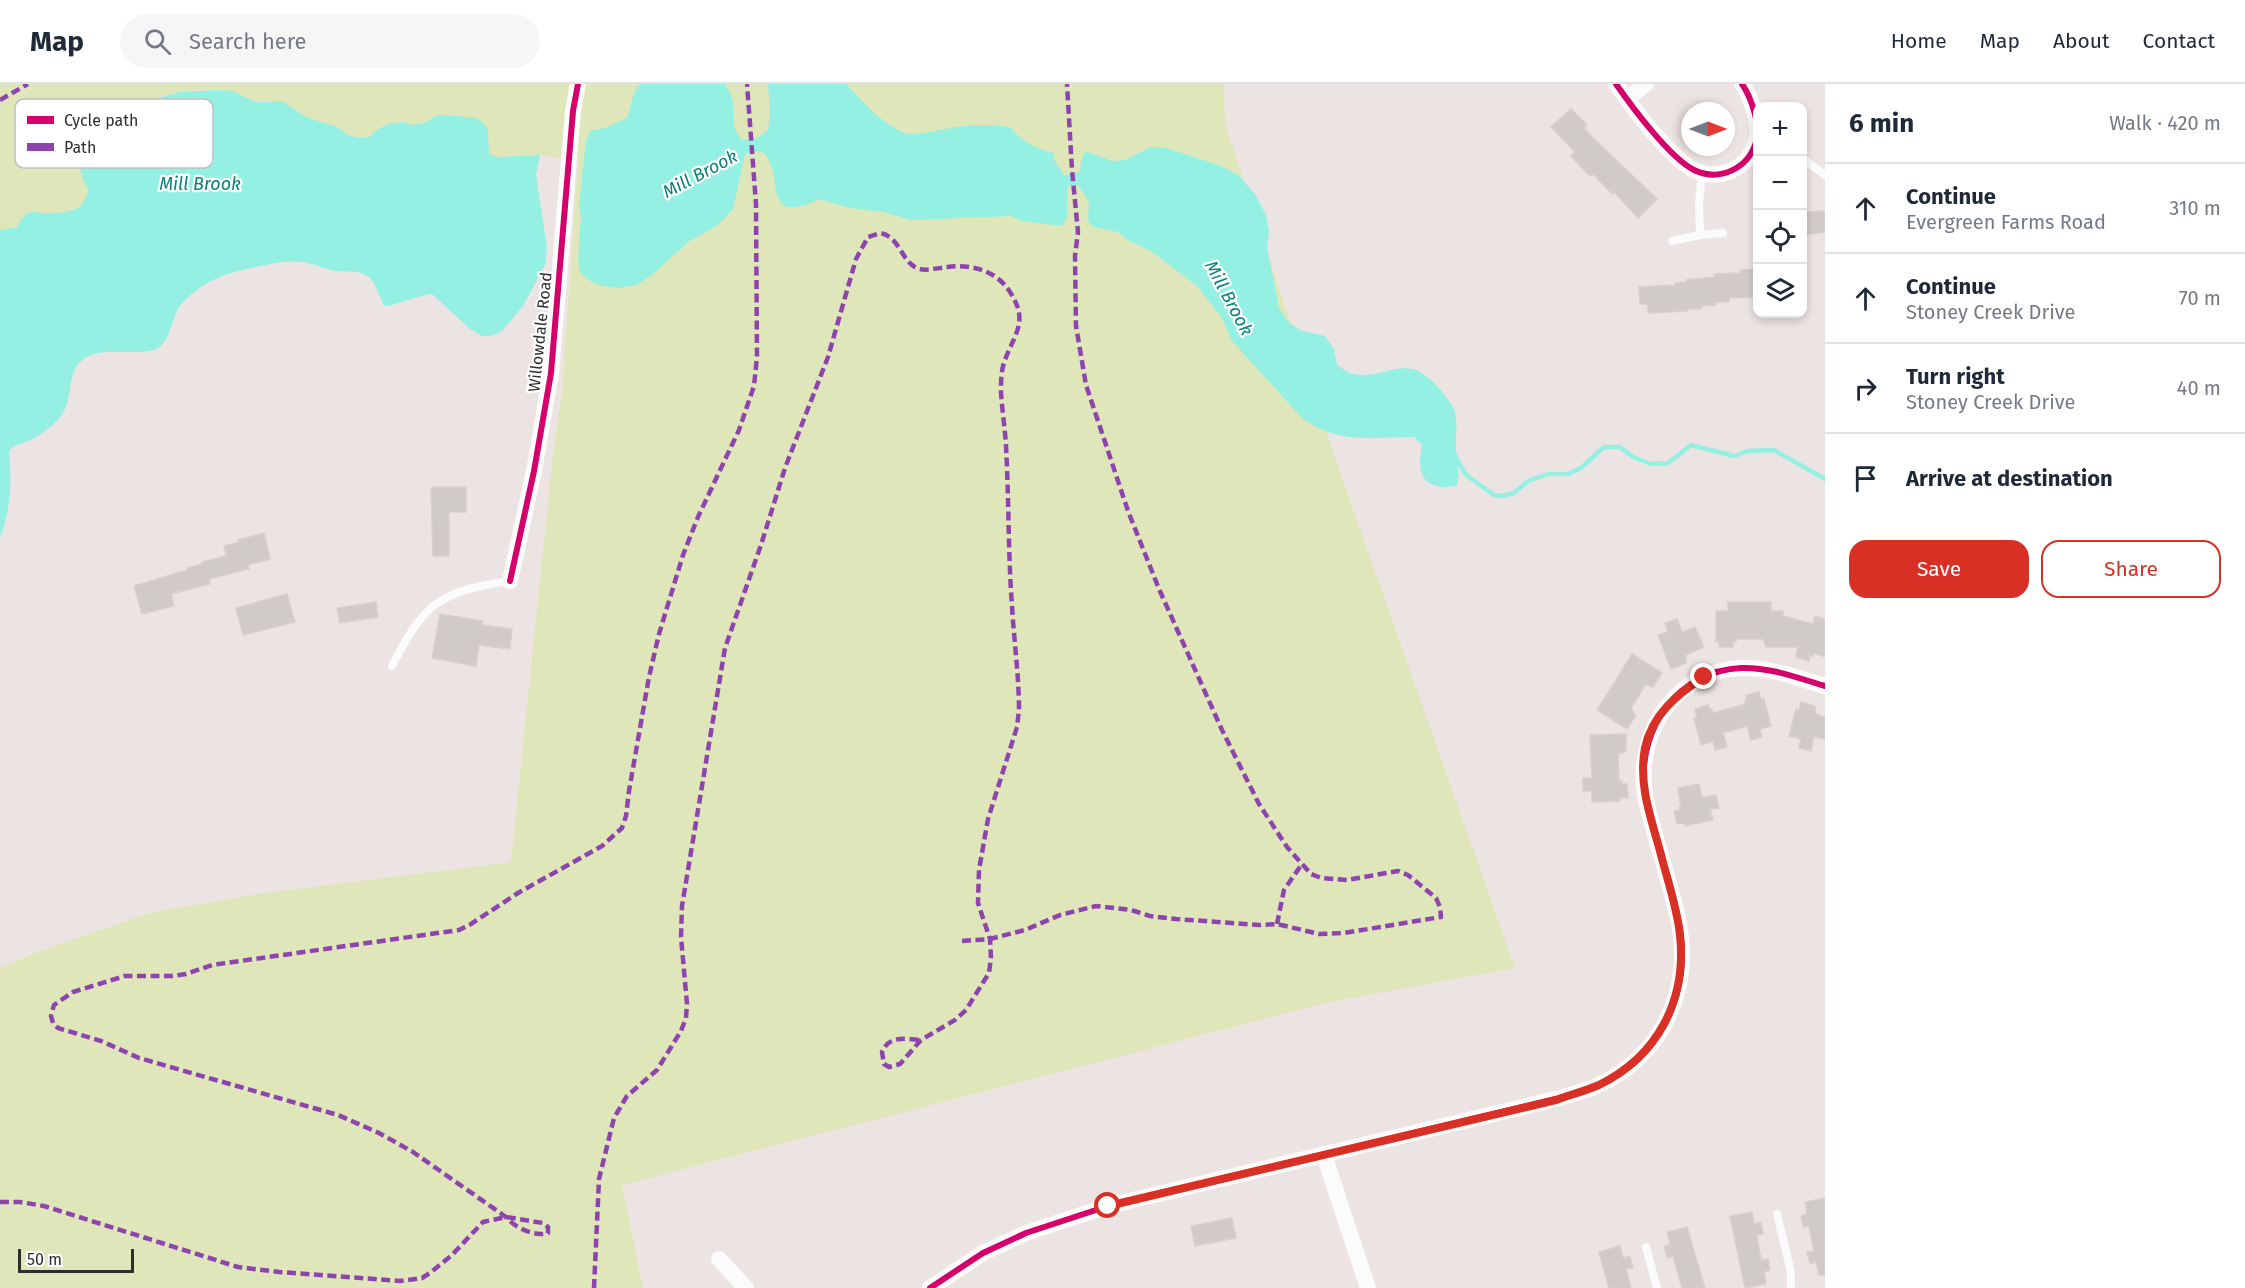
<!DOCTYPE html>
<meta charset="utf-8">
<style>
body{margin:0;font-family:"Fira Sans",sans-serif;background:#f6f6f7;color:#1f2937}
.controls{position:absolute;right:18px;top:18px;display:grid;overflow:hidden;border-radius:12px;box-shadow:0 3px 9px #0003}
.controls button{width:54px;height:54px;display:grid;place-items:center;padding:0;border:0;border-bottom:2px solid #e0e1e3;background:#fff;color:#1f2937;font:30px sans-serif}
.compass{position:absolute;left:1681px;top:18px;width:54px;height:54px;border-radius:50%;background:#fff;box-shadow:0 3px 9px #0003;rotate:90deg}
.scale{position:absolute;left:18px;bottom:15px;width:116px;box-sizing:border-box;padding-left:6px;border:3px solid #2d2d2d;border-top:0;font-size:16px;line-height:21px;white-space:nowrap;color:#2d2d2d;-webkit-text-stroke:4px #fff;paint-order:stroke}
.stop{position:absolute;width:18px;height:18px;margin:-14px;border:4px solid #d93025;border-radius:50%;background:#fff}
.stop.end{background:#d93025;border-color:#fff;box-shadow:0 2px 6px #0008}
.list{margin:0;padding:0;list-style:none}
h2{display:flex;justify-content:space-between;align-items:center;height:78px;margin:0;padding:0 24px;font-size:26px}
h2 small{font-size:20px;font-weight:400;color:#747a83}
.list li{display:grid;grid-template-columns:39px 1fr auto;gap:18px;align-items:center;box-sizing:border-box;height:90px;padding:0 24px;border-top:2px solid #e0e1e3}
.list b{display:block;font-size:22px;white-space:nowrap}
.list p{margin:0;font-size:20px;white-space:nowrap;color:#747a83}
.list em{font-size:20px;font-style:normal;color:#747a83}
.actions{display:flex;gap:12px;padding:18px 24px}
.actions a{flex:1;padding:14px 0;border:2px solid #d93025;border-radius:18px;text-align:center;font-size:21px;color:#d93025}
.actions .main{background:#d93025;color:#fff}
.icon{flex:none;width:33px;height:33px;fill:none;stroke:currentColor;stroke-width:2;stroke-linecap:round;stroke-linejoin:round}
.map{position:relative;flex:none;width:1825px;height:1204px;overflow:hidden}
header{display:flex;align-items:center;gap:36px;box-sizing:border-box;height:84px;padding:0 30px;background:#fff;border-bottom:2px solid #e0e1e3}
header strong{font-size:28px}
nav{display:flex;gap:33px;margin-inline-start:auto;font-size:21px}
.search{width:420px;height:54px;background:#f6f6f7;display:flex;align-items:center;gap:15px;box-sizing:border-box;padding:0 21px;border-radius:33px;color:#747a83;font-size:22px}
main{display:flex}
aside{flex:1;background:#fff}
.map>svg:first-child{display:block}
</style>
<header>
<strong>Map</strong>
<div class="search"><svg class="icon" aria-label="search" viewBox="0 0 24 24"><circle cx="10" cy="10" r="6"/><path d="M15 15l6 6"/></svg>Search here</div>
<nav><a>Home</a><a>Map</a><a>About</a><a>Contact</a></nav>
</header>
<main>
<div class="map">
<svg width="1825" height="1204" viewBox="0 0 1825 1204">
<rect width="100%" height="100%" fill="#ece4e2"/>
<path fill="#dfe6ba" d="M0 0H1224L1225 39 1328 354 1515 884 1330 918 622 1101 643 1204H0V884L40 867 149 829 259 810 511 778 553 370 562 310 578 77 540 71 498 73 489 70 487 47 436 32 427 38 413 41 402 38 378 45 369 53 360 54 348 51 337 43 306 33 295 25 272 16 255 18 233 7 199 6 181 8 161 13 139 27 89 44C84 65 75 86 88 105L86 114 79 124 53 130 42 128 23 132 17 143 0 146Z"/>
<g fill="#93f0e2">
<path d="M641 0H725C728 5 732 12 733 19 734 33 731 47 743 56L757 54 768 46 770 30 768 0H846C864 18 883 42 908 50 912 52 949 44 958 43 975 40 993 41 1010 43 1021 57 1036 65 1054 69V76L1064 91 1080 88 1081 77 1085 67 1112 77 1125 76 1151 63 1167 64 1224 83 1239 92 1255 110 1266 131 1269 148 1267 163 1279 224 1289 239 1300 246 1325 252 1334 265 1337 281C1342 284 1348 289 1354 290 1374 295 1393 281 1413 285 1427 288 1450 314 1455 328 1458 339 1455 354 1456 365 1457 380 1461 387 1457 402 1423 407 1416 391 1422 361L1414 353C1371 353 1341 361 1303 335L1232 257 1222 234 1197 202 1159 173 1145 164 1129 157 1118 148 1094 143 1088 137 1089 118 1078 101 1068 102 1067 133 1062 142 1022 137 1011 132 911 136 883 128 850 124 818 115C811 120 804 122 796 123 776 126 776 106 774 93 773 85 769 76 765 70L758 67 745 70 733 125 718 141 688 158 653 190 637 201 618 204 602 202 590 197 580 188 578 175 581 133 579 121 586 56 591 47 605 44 627 34 635 6Z"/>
<path d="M217 6 233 7 255 18 282 17 306 33 337 43 348 51 360 54 369 53 378 45 389 40 402 38 413 41 427 38 436 32 447 31 476 34 484 39 488 47 489 70 498 73 540 71 536 91 547 164 545 181 523 222 502 247 491 252H482L470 245 432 210C415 212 401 220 385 222 379 214 375 198 370 194 359 185 349 189 336 187 324 185 313 179 301 178 285 176 271 180 256 183 224 190 209 194 184 217 170 230 174 253 158 264 145 272 109 264 91 271 64 282 75 309 63 329 56 340 40 352 28 357 20 361 14 360 9 367 12 394 11 427 0 453V146L17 143C29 120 34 131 55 129 63 129 72 126 79 124L86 114 88 105C76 86 77 62 89 44L139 27 161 13 181 8Z"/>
</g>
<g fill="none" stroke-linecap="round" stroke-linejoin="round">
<polyline stroke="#93f0e2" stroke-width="4.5" points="1454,370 1466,391 1494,411 1502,412 1514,409 1528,397 1548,390 1568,390 1581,384 1604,363 1620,363 1633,373 1651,380 1668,379 1691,361 1734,372 1748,367 1774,366 1825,395"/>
</g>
<g fill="#d0cbc9" stroke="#d7d0ce" stroke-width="1.5">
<polygon points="1571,25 1587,41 1584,44 1592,53 1657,115 1638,134 1614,108 1612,110 1593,90 1590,92 1571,72 1575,68 1551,43"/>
<polygon points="1825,127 1825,148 1803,151 1803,128"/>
<polygon points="1758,185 1758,213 1729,214 1729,218 1715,218 1715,221 1702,222 1702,225 1687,225 1687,227 1648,229 1648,220 1640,220 1639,203 1675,201 1675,199 1686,198 1686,196 1714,193 1714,190 1741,189 1740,186"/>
<polygon points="438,403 466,403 466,428 449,428 449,472 433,472 431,404"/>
<polygon points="264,449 270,475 248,481 249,485 209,495 210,500 171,510 174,522 142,530 134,502 187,486 187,484 202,480 202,478 226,472 224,462 239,458 238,456"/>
<polygon points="287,510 295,538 243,551 236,524"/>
<polygon points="376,518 378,533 340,539 337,524"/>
<polygon points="1728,518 1771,518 1771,527 1783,527 1783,532 1813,540 1815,532 1825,535 1825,573 1814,569 1813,572 1810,571 1809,577 1796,573 1798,563 1766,563 1763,555 1736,555 1736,558 1733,558 1733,563 1719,563 1719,557 1716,558 1716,527 1728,527"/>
<polygon points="440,530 483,537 482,541 512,545 510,565 479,561 476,582 432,574"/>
<polygon points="1677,535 1682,548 1695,543 1704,563 1686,571 1686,579 1671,585 1658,551 1668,548 1665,539"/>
<polygon points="1632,570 1662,589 1653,603 1645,601 1638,613 1631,624 1633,626 1632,628 1636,631 1627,645 1597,626"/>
<polygon points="1759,608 1761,616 1764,615 1771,642 1760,645 1762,653 1751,656 1747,642 1723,649 1727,663 1715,666 1713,657 1701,661 1694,634 1697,633 1695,625 1708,621 1710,626 1712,625 1713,629 1745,620 1745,617 1747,617 1746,611"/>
<polygon points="1801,618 1815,622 1815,630 1825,633 1825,655 1814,653 1811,667 1799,664 1801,655 1789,652 1796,625 1799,626"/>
<polygon points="1626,650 1626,667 1618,670 1619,697 1622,697 1622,700 1627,700 1628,714 1620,714 1620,717 1592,718 1592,707 1583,707 1583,694 1592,694 1590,651"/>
<polygon points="1699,700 1702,714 1716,711 1719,724 1710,725 1713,736 1685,742 1684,739 1677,740 1674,727 1679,726 1679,723 1681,723 1678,704"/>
<polygon points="1825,1114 1825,1191 1819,1191 1816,1178 1810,1180 1807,1168 1814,1167 1809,1142 1803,1143 1801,1132 1807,1130 1805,1118"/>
<polygon points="1752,1128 1754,1140 1761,1138 1763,1150 1757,1151 1759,1164 1761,1176 1768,1175 1770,1186 1764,1188 1766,1200 1745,1204 1730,1132"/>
<polygon points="1232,1134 1236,1154 1195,1162 1191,1142"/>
<polygon points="1687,1143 1697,1178 1705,1204 1682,1204 1673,1172 1667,1174 1664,1162 1670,1161 1667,1148"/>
<polygon points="1620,1162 1623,1174 1630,1172 1633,1184 1626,1185 1631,1204 1609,1204 1599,1168"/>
</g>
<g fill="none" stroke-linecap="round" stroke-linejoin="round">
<g stroke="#fcfbfb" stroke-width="8">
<polyline points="1802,74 1825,91"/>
<polyline points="1700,151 1699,119 1702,89"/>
<polyline points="1672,157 1700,151 1723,149"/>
<path d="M392 582C424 519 440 507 510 497"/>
<polyline points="1777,1130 1791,1188 1791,1204"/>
<polyline points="1646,1163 1657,1204"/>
</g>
<g stroke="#fcfbfb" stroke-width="16">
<path d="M1616 0C1632 23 1670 74 1694 86 1719 98 1748 85 1756 58 1761 41 1751 13 1742 0"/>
<polyline points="1627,15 1646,0"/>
<polyline points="510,497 534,387 551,289 573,27 578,0"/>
<polyline points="1324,1071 1368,1204"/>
<polyline points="719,1175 746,1204"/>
<path d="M930 1204 983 1169 1026 1149 1108 1122 1556 1015C1570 1011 1585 1007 1599 1001 1666 968 1694 902 1677 830 1670 802 1662 775 1654 747 1650 733 1645 718 1644 703 1639 643 1678 587 1741 584 1770 583 1798 594 1825 602"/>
</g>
<g stroke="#8e44ad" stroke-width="4.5" stroke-dasharray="9 4.5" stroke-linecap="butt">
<polyline points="0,16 28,0"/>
<polyline points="1277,840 1284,806 1302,780"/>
<polyline points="962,857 990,855 1025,846 1060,831 1096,822 1131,826 1150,832 1176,835 1259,841 1277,840 1319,850 1344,849 1441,833 1440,823 1436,814 1408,791 1398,787 1347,796 1321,794 1311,790 1287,763 1259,720 1222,646 1159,505 1128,427 1086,301 1076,242 1075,172 1078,148 1072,86 1067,0"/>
<path d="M0 1118H20L44 1122 238 1183 279 1188 400 1197 422 1194 430 1189 452 1171 483 1138 506 1133 543 1139 548 1143V1149C535 1153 515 1144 506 1133L413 1068 379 1049 338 1031 139 974 101 957 58 944 53 939 51 932 54 921 73 908 125 892H172L186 890 212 881 459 846 471 840 518 809 602 762 622 744 626 732 629 707 649 593 659 550 683 471 698 433 739 346 754 302 757 273 756 120 747 0"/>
<path d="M594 1204 599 1095 614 1034 627 1012 657 986 681 947 686 934 687 920 681 853 682 822 725 564 761 461 785 384 828 273 856 175 868 153 880 149C901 153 901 179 919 185 928 187 938 184 947 183 971 180 996 186 1010 208 1029 237 1015 249 1005 276 1001 286 1001 297 1001 308 1002 326 1005 344 1006 362 1009 415 1008 469 1012 522 1014 557 1019 592 1019 626L1017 643 988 735 979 786 978 819 990 855 991 874 989 889 966 926 955 936 921 956 900 980 889 983 884 980 882 968C889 951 905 955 921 956"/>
</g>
<g stroke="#fff" stroke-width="10">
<g id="cycleway">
<path d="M1616 0C1632 23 1670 74 1694 86 1719 98 1748 85 1756 58 1761 41 1751 13 1742 0"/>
<polyline points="510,497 534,387 551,289 573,27 578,0"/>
<path d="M930 1204 983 1169 1026 1149 1108 1122 1556 1015C1570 1011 1585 1007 1599 1001 1666 968 1694 902 1677 830 1670 802 1662 775 1654 747 1650 733 1645 718 1644 703 1639 643 1678 587 1741 584 1770 583 1798 594 1825 602"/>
</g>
</g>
<use href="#cycleway" stroke="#d6006c" stroke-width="6"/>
</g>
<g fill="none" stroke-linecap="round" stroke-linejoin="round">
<path stroke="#d93025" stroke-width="8" d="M1108 1122 1556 1016C1570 1011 1585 1007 1599 1001 1658 972 1687 916 1680 851 1677 823 1667 795 1660 767 1651 734 1638 700 1645 664 1652 631 1677 610 1704 593"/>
</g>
<g text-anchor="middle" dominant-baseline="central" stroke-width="4.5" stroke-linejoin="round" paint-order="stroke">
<g font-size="16" fill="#2d2d2d" stroke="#fff">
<text transform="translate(540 248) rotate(-84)">Willowdale Road</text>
</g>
<g font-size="18" font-style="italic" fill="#09827a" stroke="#fff">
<text transform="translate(700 90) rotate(-28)">Mill Brook</text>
<text x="200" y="100">Mill Brook</text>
<text transform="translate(1229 214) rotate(62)">Mill Brook</text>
</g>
</g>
<rect x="15" y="15" width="198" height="69" rx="9" fill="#fff" stroke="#c0c0c0" stroke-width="1.5"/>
<rect x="27" y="32" width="27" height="8" fill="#d6006c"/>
<rect x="27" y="59" width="27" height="8" fill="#8e44ad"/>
<g font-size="16" fill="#2d2d2d">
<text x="64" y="42">Cycle path</text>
<text x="64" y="69">Path</text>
</g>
</svg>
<div class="controls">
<button>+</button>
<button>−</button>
<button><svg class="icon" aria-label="locate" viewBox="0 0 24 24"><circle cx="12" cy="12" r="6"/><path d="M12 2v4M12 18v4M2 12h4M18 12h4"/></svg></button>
<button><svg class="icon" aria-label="layers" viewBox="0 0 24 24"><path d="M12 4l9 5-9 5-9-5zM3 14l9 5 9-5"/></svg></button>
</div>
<svg class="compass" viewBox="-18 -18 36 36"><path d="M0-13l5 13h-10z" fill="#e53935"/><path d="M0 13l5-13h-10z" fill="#747a83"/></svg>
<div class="scale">50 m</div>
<div class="stop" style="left:1108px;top:1122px"></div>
<div class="stop end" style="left:1704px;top:593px"></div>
</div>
<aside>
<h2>6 min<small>Walk · 420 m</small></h2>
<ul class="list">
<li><svg class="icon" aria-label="ahead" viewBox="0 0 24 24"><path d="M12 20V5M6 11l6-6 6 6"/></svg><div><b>Continue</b><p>Evergreen Farms Road</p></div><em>310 m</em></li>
<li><svg class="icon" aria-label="ahead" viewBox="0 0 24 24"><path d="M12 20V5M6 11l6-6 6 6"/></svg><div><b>Continue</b><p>Stoney Creek Drive</p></div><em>70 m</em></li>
<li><svg class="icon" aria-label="right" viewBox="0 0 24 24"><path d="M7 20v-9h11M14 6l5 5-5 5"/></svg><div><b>Turn right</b><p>Stoney Creek Drive</p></div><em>40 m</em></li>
<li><svg class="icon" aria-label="arrive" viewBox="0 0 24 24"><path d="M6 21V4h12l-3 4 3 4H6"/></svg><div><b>Arrive at destination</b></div></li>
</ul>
<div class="actions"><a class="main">Save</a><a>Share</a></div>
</aside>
</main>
